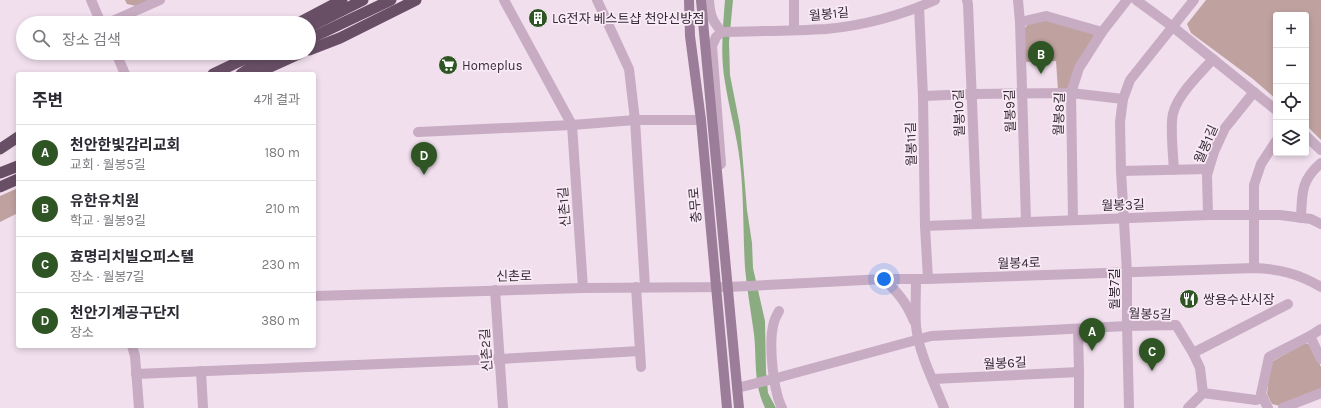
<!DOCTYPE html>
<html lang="ko">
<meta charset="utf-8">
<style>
body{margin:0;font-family:Karla,"Noto Sans KR",sans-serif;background:#f2f2f3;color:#2b2b33}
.controls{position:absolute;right:12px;top:12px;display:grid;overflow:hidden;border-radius:4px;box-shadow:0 2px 6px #0003}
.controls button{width:36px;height:36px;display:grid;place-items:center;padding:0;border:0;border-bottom:1px solid #e1e1e2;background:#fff;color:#2b2b33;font:20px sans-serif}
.you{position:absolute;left:884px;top:279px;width:14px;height:14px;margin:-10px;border:3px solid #fff;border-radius:50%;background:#1a73e8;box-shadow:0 0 0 6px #1a73e833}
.badge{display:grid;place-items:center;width:26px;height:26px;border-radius:50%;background:#2e5523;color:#fff;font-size:13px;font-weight:700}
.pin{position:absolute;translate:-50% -33px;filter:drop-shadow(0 1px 2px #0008)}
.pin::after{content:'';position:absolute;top:21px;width:14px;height:12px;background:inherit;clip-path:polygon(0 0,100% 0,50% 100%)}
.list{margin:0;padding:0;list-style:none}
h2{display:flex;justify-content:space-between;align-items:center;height:52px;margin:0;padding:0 16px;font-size:17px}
h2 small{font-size:13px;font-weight:400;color:#7c7c81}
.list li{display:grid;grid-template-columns:26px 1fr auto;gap:12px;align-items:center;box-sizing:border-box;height:56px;padding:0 16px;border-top:1px solid #e1e1e2}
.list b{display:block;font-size:15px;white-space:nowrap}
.list p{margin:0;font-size:13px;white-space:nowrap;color:#7c7c81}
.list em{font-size:13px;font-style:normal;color:#7c7c81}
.icon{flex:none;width:22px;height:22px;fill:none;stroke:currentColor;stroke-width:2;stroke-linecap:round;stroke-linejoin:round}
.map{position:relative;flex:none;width:1321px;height:408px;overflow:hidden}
.search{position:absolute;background:#fff;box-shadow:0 2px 6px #0003;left:16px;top:16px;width:300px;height:44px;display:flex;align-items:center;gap:10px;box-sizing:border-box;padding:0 14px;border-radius:22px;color:#7c7c81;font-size:15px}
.panel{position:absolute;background:#fff;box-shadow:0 2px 6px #0003;left:16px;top:72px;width:300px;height:276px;border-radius:4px}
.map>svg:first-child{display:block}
</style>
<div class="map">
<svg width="1321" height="408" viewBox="0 0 1321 408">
<rect width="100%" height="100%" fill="#f1dfed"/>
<g fill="#bfa2a0">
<polygon points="125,0 150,0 136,6 127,4"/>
<polygon points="1206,0 1321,0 1321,140 1306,125 1306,15 1276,15 1276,99 1253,79 1191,33 1187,24"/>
<polygon points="1046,18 1095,33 1070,91 1058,90 1056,61 1024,62 1023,30 1030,22"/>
<polygon points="18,188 18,213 0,222 0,196"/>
<polygon points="1305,343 1311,345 1321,367 1321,389 1280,406 1272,404 1267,394 1269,375 1273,361"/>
</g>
<path fill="#8bac80" d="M725 0H733L729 42 730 75 740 126 747 210 752 243 753 268 765 321 766 371 768 393 776 408H765C753 382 757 361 754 334 751 312 747 290 745 268 743 233 744 197 740 162 737 135 729 109 725 82 720 55 723 27 725 0Z"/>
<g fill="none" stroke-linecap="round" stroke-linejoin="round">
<g stroke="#c8acc3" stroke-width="10">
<polyline points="91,0 101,23"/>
<polyline points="597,0 629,69 635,120 645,287"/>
<path d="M709 0C710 15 712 21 722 32"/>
<polyline points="967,0 968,4 977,224"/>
<polyline points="1018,0 1020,22 1026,222"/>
<polyline points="1136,0 1173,27 1276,110"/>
<polyline points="919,7 923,96 925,226 928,279"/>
<polyline points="1020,22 1046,16 1102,32"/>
<polyline points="108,23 160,0"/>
<polyline points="794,30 794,0"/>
<polyline points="116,53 125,74"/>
<polyline points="923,96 972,94 1071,93 1123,99"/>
<polyline points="418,132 572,125 504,0"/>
<polyline points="1306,136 1321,150"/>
<path d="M721 164 712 46 716 37 722 32C757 31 792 31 826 29 862 26 903 15 935 0"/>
<path d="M1174 170C1173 154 1171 137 1172 120 1173 98 1199 75 1213 59"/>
<polyline points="1121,171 1208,169"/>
<polyline points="1208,215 1207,175 1214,152 1225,128 1254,92"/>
<path d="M1301 218C1302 193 1301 180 1321 163"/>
<polyline points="1073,220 1071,93 1079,68 1102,32 1127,0"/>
<polyline points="925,226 1208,215 1280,215 1311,219 1321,224"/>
<polyline points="1254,268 1254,185 1261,164 1276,141"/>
<polyline points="636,287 641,367"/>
<polyline points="583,288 572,125 635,120 701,120"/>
<polyline points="495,290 503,408"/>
<path d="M779 311C777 315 775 318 774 322 768 342 773 390 782 408"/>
<polyline points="1078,329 1079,372 1079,408"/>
<polyline points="1310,336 1321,359"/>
<polyline points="1193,353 1288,304"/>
<polyline points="201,371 203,408"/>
<polyline points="136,374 500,359 640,351"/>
<polyline points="933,379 1079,372"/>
<polyline points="737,388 773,379 931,336 1127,326 1176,325 1193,353 1200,368 1203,393 1188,408"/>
<polyline points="1203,393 1256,400 1263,398"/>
<polyline points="1129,408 1127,326 1127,272 1121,171 1120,122 1123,99 1130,80 1194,0"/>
<polyline points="1268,408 1261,394 1269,357 1310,336 1321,329"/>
<polyline points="1283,408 1321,393"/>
</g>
<g stroke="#c8acc3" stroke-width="10">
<path d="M884 279C899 294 906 302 914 321"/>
<path d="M916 279C916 295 915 311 916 326 919 354 934 382 944 408"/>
<path d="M314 296 583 288 728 287 884 279H928L1254 268C1280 269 1299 274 1321 287"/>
<polyline points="132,346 135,356 139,408"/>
</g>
<g stroke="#9c7d99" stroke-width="10">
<polyline points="689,0 690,36 701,120 727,408"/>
<polyline points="701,0 739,408"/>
</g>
<g stroke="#684f66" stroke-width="11">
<polyline points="298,23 342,0"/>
<polyline points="309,27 363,0"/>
<polyline points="309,39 391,0"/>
<polyline points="309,50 340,38 416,0"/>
<polyline points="213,74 257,53"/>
<polyline points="241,74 254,65 280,53"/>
<polyline points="250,74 257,73 301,53"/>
<polyline points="0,149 18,137"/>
<polyline points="0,173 18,166"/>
<polyline points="0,187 18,179"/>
</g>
</g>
<defs>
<g id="building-disc" transform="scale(1)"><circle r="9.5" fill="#2e5523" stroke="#f9ebf5"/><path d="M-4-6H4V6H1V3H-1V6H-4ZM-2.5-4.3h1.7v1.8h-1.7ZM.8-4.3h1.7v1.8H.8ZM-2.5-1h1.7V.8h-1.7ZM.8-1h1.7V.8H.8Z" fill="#fff"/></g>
<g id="supermarket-disc" transform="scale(1)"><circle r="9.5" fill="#2e5523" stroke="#f9ebf5"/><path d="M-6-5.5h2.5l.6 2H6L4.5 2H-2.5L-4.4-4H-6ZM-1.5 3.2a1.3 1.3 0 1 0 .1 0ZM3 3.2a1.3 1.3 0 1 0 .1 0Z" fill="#fff"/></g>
<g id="restaurant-disc" transform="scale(1)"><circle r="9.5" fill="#2e5523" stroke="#f9ebf5"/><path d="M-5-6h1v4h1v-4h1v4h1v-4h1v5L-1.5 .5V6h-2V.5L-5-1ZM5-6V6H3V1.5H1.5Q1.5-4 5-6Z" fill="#fff"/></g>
</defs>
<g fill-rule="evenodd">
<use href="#building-disc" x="538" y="18"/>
<use href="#supermarket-disc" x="448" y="65"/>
<use href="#restaurant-disc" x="1189" y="299"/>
</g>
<g text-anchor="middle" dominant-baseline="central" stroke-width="3.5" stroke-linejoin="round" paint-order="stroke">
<g font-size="13" fill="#372a36" stroke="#f9ebf5">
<text transform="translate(829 14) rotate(-6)">월봉1길</text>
<text transform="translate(1010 111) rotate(-92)">월봉9길</text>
<text transform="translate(959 113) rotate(-92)">월봉10길</text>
<text transform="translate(1059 114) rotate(-88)">월봉8길</text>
<text transform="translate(911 144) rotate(-91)">월봉11길</text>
<text transform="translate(1206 144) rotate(-67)">월봉1길</text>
<text transform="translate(695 205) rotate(-95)">충무로</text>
<text transform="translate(1123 205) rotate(-2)">월봉3길</text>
<text transform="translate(564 207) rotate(-94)">신촌1길</text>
<text transform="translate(1019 263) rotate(-2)">월봉4로</text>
<text transform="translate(514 276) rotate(-1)">신촌로</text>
<text transform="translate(1114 289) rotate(-90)">월봉7길</text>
<text transform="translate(1150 314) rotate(2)">월봉5길</text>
<text transform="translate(486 350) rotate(-94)">신촌2길</text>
<text transform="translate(1005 363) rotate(-3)">월봉6길</text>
</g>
<g font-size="13" fill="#372a36" stroke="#f9ebf5" text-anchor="start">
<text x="552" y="18">LG전자 베스트샵 천안신방점</text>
<text x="462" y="65">Homeplus</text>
<text x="1203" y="299">쌍용수산시장</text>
</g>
</g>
</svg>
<div class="controls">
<button>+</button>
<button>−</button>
<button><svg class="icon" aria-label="locate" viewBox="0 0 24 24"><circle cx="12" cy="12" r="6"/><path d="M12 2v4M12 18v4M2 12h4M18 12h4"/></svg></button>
<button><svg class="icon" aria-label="layers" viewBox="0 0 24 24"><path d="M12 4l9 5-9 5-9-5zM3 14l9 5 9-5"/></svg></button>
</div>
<div class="you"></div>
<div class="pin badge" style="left:1092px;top:351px">A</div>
<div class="pin badge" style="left:1041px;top:74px">B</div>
<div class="pin badge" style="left:1152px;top:371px">C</div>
<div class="pin badge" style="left:424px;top:175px">D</div>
<div class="search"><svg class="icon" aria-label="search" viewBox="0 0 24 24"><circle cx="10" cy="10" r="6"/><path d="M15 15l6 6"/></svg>장소 검색</div>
<section class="panel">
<h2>주변<small>4개 결과</small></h2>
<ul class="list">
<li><span class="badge">A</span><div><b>천안한빛감리교회</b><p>교회 · 월봉5길</p></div><em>180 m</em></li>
<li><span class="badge">B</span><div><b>유한유치원</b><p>학교 · 월봉9길</p></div><em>210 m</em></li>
<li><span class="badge">C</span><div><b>효명리치빌오피스텔</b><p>장소 · 월봉7길</p></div><em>230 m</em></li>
<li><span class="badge">D</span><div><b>천안기계공구단지</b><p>장소</p></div><em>380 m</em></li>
</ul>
</section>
</div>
